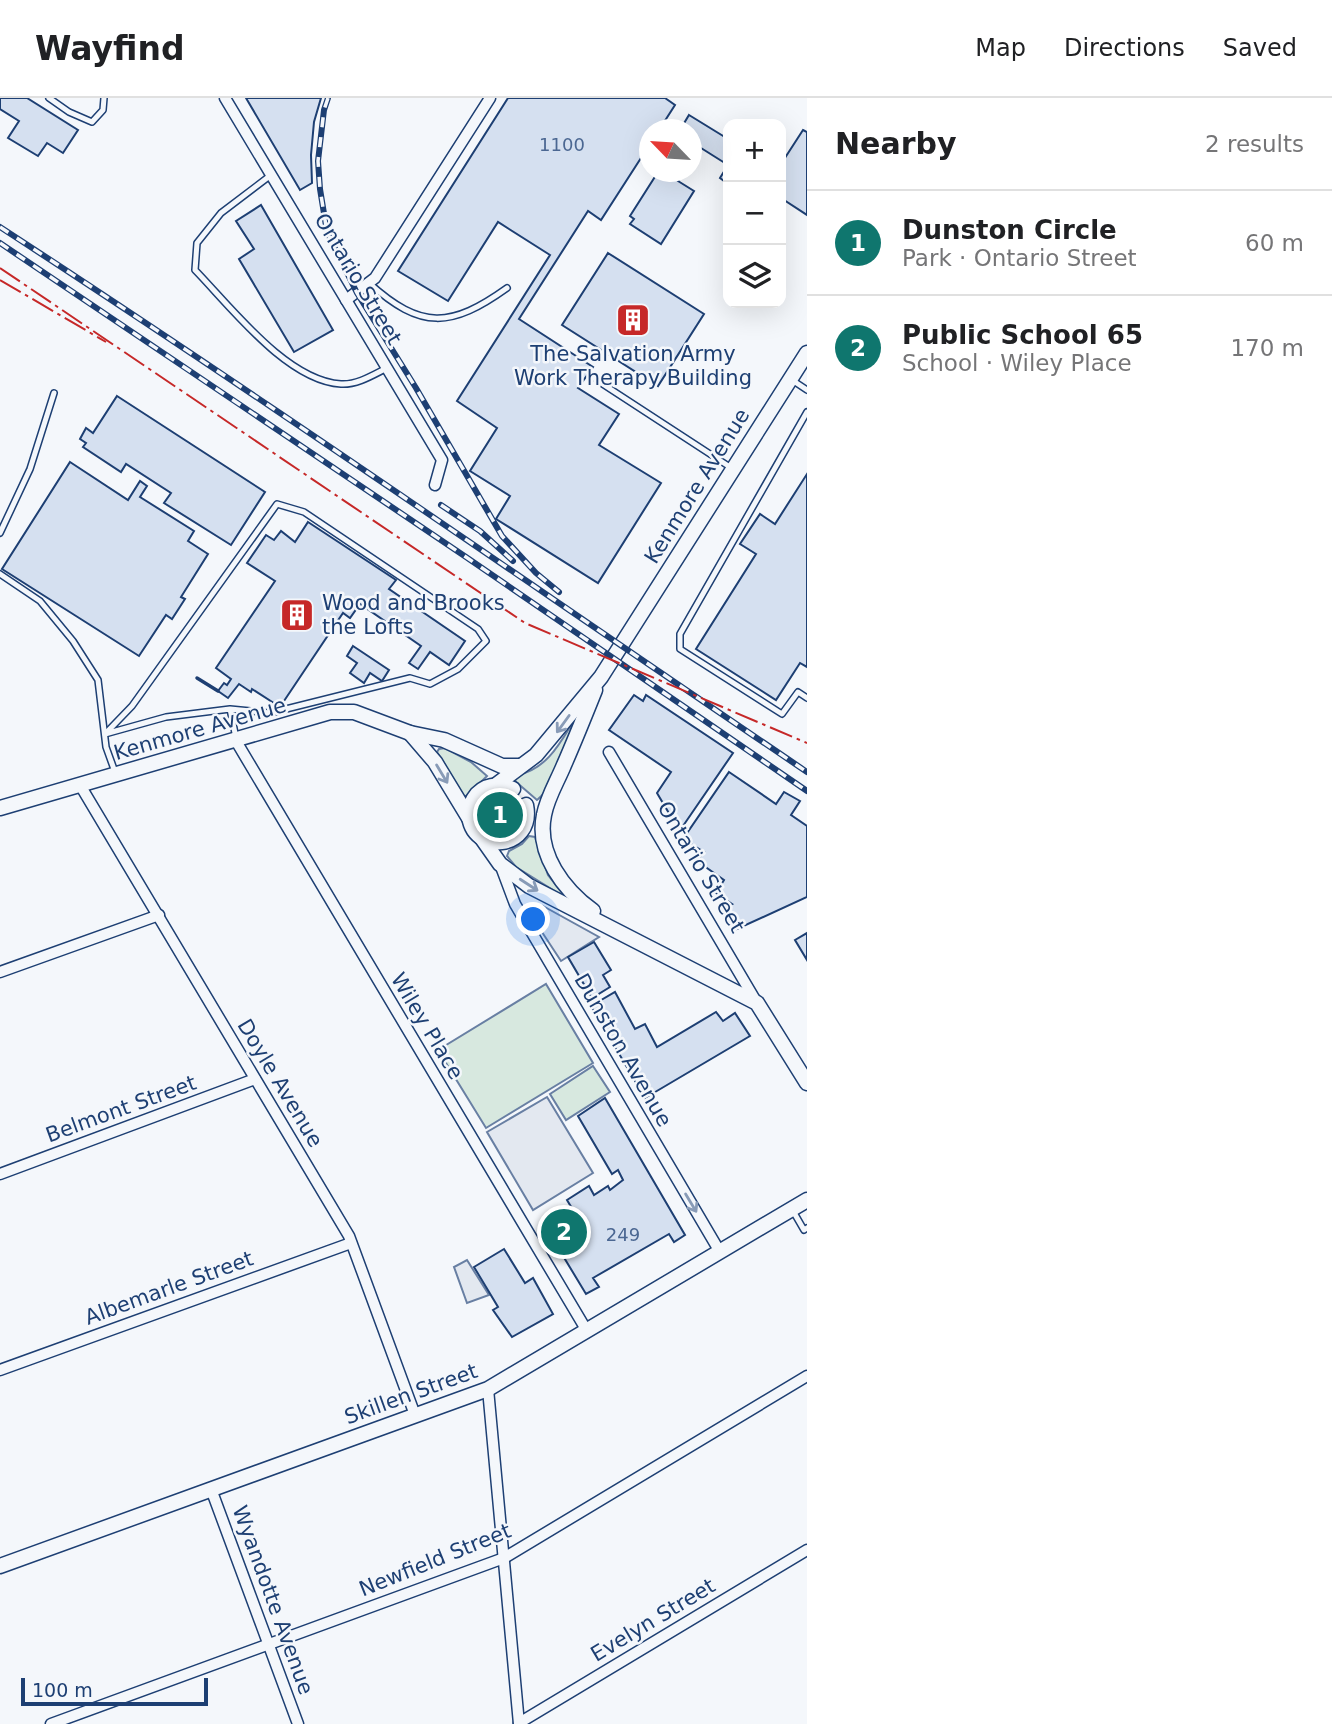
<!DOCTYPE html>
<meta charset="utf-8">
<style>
body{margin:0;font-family:"DejaVu Sans",sans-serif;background:#f2f2f2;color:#202124}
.controls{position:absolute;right:21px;top:21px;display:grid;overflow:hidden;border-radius:14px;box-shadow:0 7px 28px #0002}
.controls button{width:63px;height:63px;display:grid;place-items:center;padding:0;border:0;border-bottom:2px solid #e0e0e0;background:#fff;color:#202124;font:35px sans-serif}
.compass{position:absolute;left:639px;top:21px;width:63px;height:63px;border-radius:50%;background:#fff;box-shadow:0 7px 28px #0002;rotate:295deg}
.scale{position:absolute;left:21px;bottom:18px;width:187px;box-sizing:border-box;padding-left:7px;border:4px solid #1d3f73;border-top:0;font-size:19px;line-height:24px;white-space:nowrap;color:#1d3f73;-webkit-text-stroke:5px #f4f7fb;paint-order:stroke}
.you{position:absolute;left:534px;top:822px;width:24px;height:24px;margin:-18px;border:5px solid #fff;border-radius:50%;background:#1a73e8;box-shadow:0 0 0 10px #1a73e833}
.badge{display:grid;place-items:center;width:46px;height:46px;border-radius:50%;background:#0f766e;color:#fff;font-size:23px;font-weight:700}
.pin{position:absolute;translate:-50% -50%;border:4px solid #fff;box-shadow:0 2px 7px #0006}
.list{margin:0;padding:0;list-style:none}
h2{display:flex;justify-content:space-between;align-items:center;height:91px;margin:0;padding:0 28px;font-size:30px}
h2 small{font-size:23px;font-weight:400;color:#757577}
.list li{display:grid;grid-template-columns:46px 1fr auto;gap:21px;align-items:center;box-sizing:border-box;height:105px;padding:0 28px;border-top:2px solid #e0e0e0}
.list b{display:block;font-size:26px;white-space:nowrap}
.list p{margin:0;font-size:23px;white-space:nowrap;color:#757577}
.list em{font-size:23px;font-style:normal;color:#757577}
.icon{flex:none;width:38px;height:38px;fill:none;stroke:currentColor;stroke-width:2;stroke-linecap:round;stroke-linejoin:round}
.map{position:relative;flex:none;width:807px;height:1626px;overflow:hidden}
header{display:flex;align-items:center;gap:42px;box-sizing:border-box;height:98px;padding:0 35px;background:#fff;border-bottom:2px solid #e0e0e0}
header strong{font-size:33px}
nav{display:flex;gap:38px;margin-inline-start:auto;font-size:24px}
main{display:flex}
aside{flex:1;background:#fff}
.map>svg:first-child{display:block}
</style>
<header>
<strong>Wayfind</strong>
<nav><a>Map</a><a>Directions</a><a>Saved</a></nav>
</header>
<main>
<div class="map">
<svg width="807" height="1626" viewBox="0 0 807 1626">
<rect width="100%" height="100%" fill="#f4f7fb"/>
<g fill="#d7e8df" stroke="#687fa3" stroke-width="2">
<path d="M575 621C566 643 556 688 537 702L515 683 518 677C548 670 560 645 575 621Z"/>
<polygon points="445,650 471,664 487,678 467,698 463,698 437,654 439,651"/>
<circle cx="500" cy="716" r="20"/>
<polygon points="529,738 535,739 548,777 566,800 516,769 507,758 509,753 522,746"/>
<polygon points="546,886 593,965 486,1030 438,952"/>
<polygon points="593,968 610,994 566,1022 550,996"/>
</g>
<g fill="#e3e8f0" stroke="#687fa3" stroke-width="2">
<polygon points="543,808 599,839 561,863 536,825"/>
<polygon points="547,999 593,1075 533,1112 487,1034"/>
<polygon points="467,1162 489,1197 467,1205 454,1169"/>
</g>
<g fill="#d5e0f0" stroke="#1d3f73" stroke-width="2">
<polygon points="0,0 27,0 78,32 63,55 47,45 38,58 8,40 19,23 0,11"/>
<polygon points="246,0 321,0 314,24 311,57 312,85 300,92"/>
<polygon points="508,0 665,0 675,7 659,32 650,32 650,46 601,122 588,113 519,221 593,269 578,290 619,316 599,347 661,385 598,485 496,421 510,398 470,373 497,330 457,303 550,157 498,124 448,203 398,173"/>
<polygon points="689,17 728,41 728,86 720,80 728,67 701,50 698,54 692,51 692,32 680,32"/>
<polygon points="803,32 807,34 807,117 781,100 781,66"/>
<polygon points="658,74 671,79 674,74 679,74 682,76 678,83 694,93 661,146 630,126 634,121 630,118"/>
<polygon points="261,107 333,232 294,254 239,161 254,151 236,123"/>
<polygon points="608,155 704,216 658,288 562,227"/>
<polygon points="117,298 265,394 231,447 164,405 171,395 126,366 121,374 83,349 86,345 80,341 86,330 93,335"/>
<polygon points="70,364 128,402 140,383 147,388 140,399 194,433 188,443 208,456 181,499 185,501 172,521 166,517 139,558 2,471"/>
<polygon points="807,376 807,569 800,565 776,602 696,551 756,456 740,446 760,416 775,426"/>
<polygon points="308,424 396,482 389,491 465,543 449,567 430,554 418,571 409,565 421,548 360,506 350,520 343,515 280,609 252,591 251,594 239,586 228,600 218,593 224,585 227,587 231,581 216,570 275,483 247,465 266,437 274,442 281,433 295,444"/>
<polygon points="353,548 389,572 382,583 370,575 364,585 350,575 357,565 347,558"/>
<polygon points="634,597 643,603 646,597 733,655 683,728 673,722 657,695 671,674 609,632"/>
<polygon points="729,674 776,706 784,694 800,703 791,717 807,728 807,799 737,831 724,809 732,806 716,795 724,782 697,763 704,754 683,741"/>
<polygon points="807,835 807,862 795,842"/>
<polygon points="594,844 611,872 603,877 610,889 592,900 568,859"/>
<polygon points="615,894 635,931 645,926 657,949 716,914 723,923 735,915 750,938 645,1000 591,908"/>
<polygon points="605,1000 685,1137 674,1144 669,1136 593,1180 599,1189 586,1196 548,1133 576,1117 567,1102 589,1088 594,1097 608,1088 610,1092 623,1082 618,1072 612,1076 578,1018"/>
<polygon points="504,1151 525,1185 533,1180 553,1216 512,1239 493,1212 498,1209 474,1169"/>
</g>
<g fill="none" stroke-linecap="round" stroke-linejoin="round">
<g stroke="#1d3f73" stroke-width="8">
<g id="service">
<polyline points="49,0 69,14 92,24 103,12 104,0"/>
<path d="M271 77 221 115 197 145 195 172C231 209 287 283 341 286 357 287 373 277 387 270"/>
<path d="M369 185C421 232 451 230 507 190"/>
<polyline points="792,282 807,292"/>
<polyline points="598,283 733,371"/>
<polyline points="807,314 680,536 680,551 782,616 798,594 807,600"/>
<polyline points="0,435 30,371 54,295"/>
<polyline points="0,476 40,503 73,543 98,582 106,649 115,674"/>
<polyline points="230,611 166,619 105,636 132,608 277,406 304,414 478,531 486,543 458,571 430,586 410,580 270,615 230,611 236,640"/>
<polyline points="793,1113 804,1132 807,1130"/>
</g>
</g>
<g stroke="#1d3f73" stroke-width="13">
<g id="minor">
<polyline points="225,0 442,362 435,387"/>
<polyline points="346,202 375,180 490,0"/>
<polyline points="236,643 587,1233"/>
<polyline points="609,654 757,905"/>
<polyline points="80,687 349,1138 415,1317"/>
<polyline points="500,766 515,806 720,1154"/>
<polyline points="0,874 159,817"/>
<polyline points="0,1076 255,981"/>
<polyline points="0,1272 351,1145"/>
<polyline points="488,1291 519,1626"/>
<polyline points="211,1391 298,1626"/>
<polyline points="519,1625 807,1452"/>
<polyline points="51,1626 504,1460 807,1278"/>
</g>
</g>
<g stroke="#1d3f73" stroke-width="17">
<g id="tertiary">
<polyline points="410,635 435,664 469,720"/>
<polyline points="496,687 536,657 601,579 807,255"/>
<path d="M513 691C500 686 487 686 477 696 472 702 469 709 469 716 471 758 535 752 526 707"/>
<polyline points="0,710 330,614 354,614 410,635 444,642 502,668 520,668"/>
<polyline points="481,739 500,766 529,788 757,905 807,985"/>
<path d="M593 813C564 792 536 756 544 717 547 700 557 684 564 667 575 642 585 617 595 592"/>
<polyline points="0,1468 488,1291 807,1102"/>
</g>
</g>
<use href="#service" stroke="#f4f7fb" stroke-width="5"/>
<use href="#minor" stroke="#f4f7fb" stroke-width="10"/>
<use href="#tertiary" stroke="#f4f7fb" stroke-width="14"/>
<g stroke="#1d3f73" stroke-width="6">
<g id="rail">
<polyline points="328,0 324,12 318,63 320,91 327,134 357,195 416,290 502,438 536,475 559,494"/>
<path d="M0 129C272 306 538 492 807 674"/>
<polyline points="0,145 466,459 807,693"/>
<polyline points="441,407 480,433 513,463"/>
</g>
</g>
<use href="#rail" stroke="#f4f7fb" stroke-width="3.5" stroke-dasharray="10" stroke-linecap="butt"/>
<polyline stroke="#1d3f73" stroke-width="3.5" points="197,580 218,593"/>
<g stroke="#c62828" stroke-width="2" stroke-dasharray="24 5 3.5 5" stroke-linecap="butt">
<polyline points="0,170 525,525 807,645"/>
<polyline points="0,182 106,244"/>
</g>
</g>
<defs><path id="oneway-shaft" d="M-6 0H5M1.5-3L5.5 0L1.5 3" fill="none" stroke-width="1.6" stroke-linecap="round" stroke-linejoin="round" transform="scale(1.75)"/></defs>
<g stroke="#889bb7">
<use href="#oneway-shaft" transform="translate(563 626) rotate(126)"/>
<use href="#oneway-shaft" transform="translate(442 676) rotate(59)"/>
<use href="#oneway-shaft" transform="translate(529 787) rotate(33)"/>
<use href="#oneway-shaft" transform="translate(691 1105) rotate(59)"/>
</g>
<defs>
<g id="building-square" transform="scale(1.75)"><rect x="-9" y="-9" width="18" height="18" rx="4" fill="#c62828" stroke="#f4f7fb"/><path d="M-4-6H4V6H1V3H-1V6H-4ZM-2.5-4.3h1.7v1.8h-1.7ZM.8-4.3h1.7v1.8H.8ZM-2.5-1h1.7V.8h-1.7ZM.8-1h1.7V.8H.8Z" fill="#fff"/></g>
</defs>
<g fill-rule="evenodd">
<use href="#building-square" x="633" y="222"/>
<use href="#building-square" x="297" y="517"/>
</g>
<g text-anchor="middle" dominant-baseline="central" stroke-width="5" stroke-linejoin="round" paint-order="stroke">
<g font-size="18" fill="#4b6792">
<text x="562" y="46">1100</text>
<text x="623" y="1136">249</text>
</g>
<g font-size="21" fill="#1d3f73" stroke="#f4f7fb">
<text transform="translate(358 181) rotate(59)">Ontario Street</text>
<text transform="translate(697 388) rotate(-58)">Kenmore Avenue</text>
<text transform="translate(200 631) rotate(-16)">Kenmore Avenue</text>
<text transform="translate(701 769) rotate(59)">Ontario Street</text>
<text transform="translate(427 928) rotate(59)">Wiley Place</text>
<text transform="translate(623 952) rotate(60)">Dunston Avenue</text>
<text transform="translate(280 985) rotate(59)">Doyle Avenue</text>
<text transform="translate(121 1011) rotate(-20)">Belmont Street</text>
<text transform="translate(169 1190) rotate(-20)">Albemarle Street</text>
<text transform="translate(411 1296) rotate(-20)">Skillen Street</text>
<text transform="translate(435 1462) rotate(-22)">Newfield Street</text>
<text transform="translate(273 1502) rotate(70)">Wyandotte Avenue</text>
<text transform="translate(653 1522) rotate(-31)">Evelyn Street</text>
</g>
<g font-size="21" fill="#1d3f73" stroke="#f4f7fb">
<text x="633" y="256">The Salvation Army<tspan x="633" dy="24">Work Therapy Building</tspan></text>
<text x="322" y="505" text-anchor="start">Wood and Brooks<tspan x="322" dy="24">the Lofts</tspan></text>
</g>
</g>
</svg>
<div class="controls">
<button>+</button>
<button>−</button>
<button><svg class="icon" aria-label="layers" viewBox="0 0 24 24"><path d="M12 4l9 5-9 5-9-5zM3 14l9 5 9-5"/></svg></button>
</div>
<svg class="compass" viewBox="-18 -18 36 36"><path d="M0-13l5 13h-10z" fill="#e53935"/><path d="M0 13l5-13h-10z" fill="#757577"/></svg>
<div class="scale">100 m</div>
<div class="you"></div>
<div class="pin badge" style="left:500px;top:717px">1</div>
<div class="pin badge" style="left:564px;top:1134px">2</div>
</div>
<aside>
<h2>Nearby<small>2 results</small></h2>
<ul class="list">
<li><span class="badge">1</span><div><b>Dunston Circle</b><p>Park · Ontario Street</p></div><em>60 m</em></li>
<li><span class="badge">2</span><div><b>Public School 65</b><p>School · Wiley Place</p></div><em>170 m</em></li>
</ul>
</aside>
</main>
